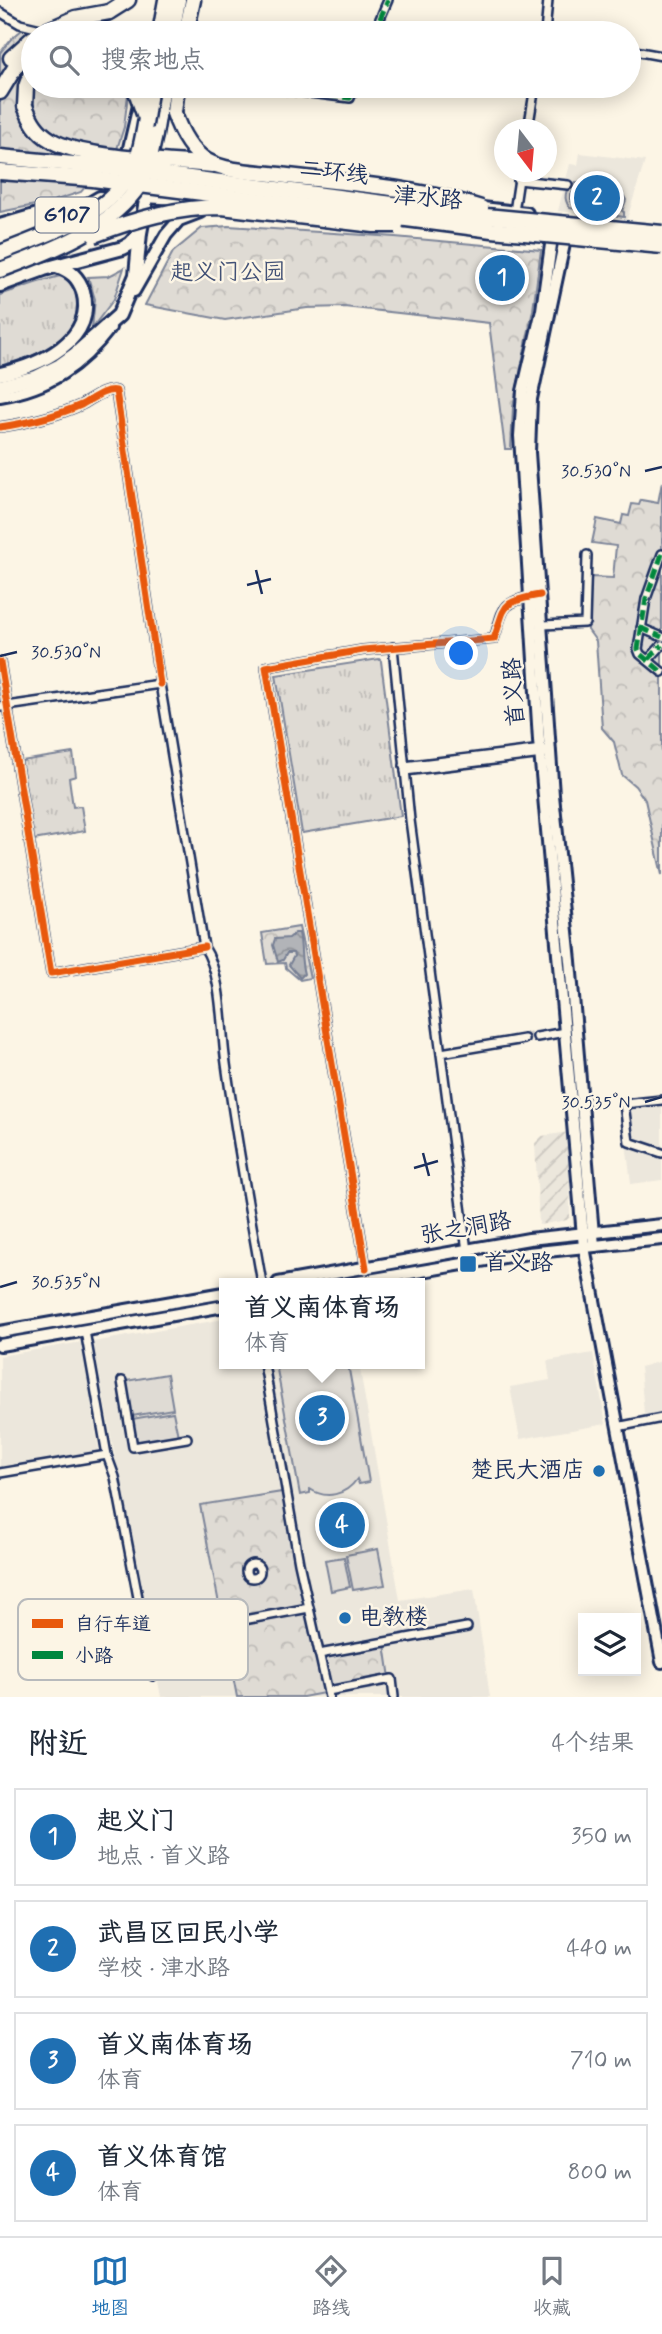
<!DOCTYPE html>
<html lang="zh">
<meta charset="utf-8">
<style>
body{margin:0;font-family:Mynerve,"LXGW WenKai TC",sans-serif;background:#f2f2f3;color:#1f2937}
.controls{position:absolute;right:21px;bottom:21px;display:grid;overflow:hidden;border-radius:0px;box-shadow:0 4px 18px #0003}
.controls button{width:63px;height:63px;display:grid;place-items:center;padding:0;border:0;border-bottom:2px solid #e0e1e3;background:#fff;color:#1f2937;font:35px sans-serif}
.compass{position:absolute;left:494px;top:119px;width:63px;height:63px;border-radius:50%;background:#fff;box-shadow:0 4px 18px #0003;rotate:164deg}
.you{position:absolute;left:462px;top:654px;width:24px;height:24px;margin:-18px;border:5px solid #fff;border-radius:50%;background:#1a73e8;box-shadow:0 0 0 10px #1a73e833}
.badge{display:grid;place-items:center;width:46px;height:46px;border-radius:50%;background:#1f6fb2;color:#fff;font-size:23px;font-weight:700}
.pin{position:absolute;translate:-50% -50%;border:4px solid #fff;box-shadow:0 2px 7px #0006}
.popup{position:absolute;left:219px;top:1278px;width:206px;height:91px;box-sizing:border-box;display:grid;place-content:center;border-radius:0px;background:#fff;filter:drop-shadow(0 2px 5px #0005);font-size:23px;white-space:nowrap;color:#747a83}
.popup b{font-size:26px;color:#1f2937}
.popup::after{content:'';position:absolute;left:50%;top:100%;margin-left:-14px;border:14px solid transparent;border-top-color:#fff}
.list{margin:0;padding:0;list-style:none}
h2{display:flex;justify-content:space-between;align-items:center;height:91px;margin:0;padding:0 28px;font-size:30px}
h2 small{font-size:23px;font-weight:400;color:#747a83}
.list li{display:grid;grid-template-columns:46px 1fr auto;gap:21px;align-items:center;box-sizing:border-box;height:98px;margin:0 14px 14px;padding:0 14px;border:2px solid #e0e1e3;border-radius:0px}
.list b{display:block;font-size:26px;white-space:nowrap}
.list p{margin:0;font-size:23px;white-space:nowrap;color:#747a83}
.list em{font-size:23px;font-style:normal;color:#747a83}
.icon{flex:none;width:38px;height:38px;fill:none;stroke:currentColor;stroke-width:2;stroke-linecap:round;stroke-linejoin:round}
.map{position:relative;flex:none;width:662px;height:1697px;overflow:hidden}
.search{position:absolute;background:#fff;box-shadow:0 4px 18px #0003;left:21px;right:21px;top:21px;height:77px;display:flex;align-items:center;gap:18px;box-sizing:border-box;padding:0 24px;border-radius:38px;color:#747a83;font-size:26px}
.sheet{height:539px;background:#fff}
nav{display:flex;justify-content:space-around;align-items:center;box-sizing:border-box;height:98px;border-top:2px solid #e0e1e3;background:#fff;font-size:19px;color:#747a83}
nav a{display:grid;justify-items:center;gap:4px}
nav .on{color:#1f6fb2}
.map>svg:first-child{display:block}
</style>
<div class="map">
<svg width="662" height="1697" viewBox="0 0 662 1697">
<defs>
<pattern id="industrial-furrows" width="10" height="10" patternUnits="userSpaceOnUse" patternTransform="scale(1.75)"><rect width="10" height="10" fill="#ece7dc"/><path d="M-1 1l2-2M0 10L10 0M9 11l2-2" fill="none" stroke="#cac6bf"/></pattern>
<pattern id="grass-tufts" width="24" height="20" patternUnits="userSpaceOnUse" patternTransform="scale(1.75)"><rect width="24" height="20" fill="#dfdbd4"/><path d="M3 7l-1-3M5 7V3M7 7l1-3M15 17l-1-3M17 17v-4M19 17l1-3" fill="none" stroke="#bfbcb8"/></pattern>
<pattern id="park-crowns" width="20" height="18" patternUnits="userSpaceOnUse" patternTransform="scale(1.75)"><rect width="20" height="18" fill="#dfdbd4"/><path d="M2 6a3 3 0 1 1 6 0M12 15a3 3 0 1 1 6 0" fill="none" stroke="#bfbcb8"/></pattern>
<pattern id="water-waves" width="16" height="10" patternUnits="userSpaceOnUse" patternTransform="scale(1.75)"><rect width="16" height="10" fill="#b2b4b8"/><path d="M0 5q4-4 8 0t8 0" fill="none" stroke="#909399"/></pattern>
</defs>
<rect width="100%" height="100%" fill="#fcf5e5"/>
<filter id="ink" filterUnits="userSpaceOnUse"><feTurbulence type="fractalNoise" baseFrequency=".0143" numOctaves="2"/><feDisplacementMap in="SourceGraphic" scale="14" xChannelSelector="R" yChannelSelector="G"/><feConvolveMatrix kernelMatrix="1 2 1 2 8 2 1 2 1" color-interpolation-filters="sRGB"/></filter>
<g filter="url(#ink)">
<g fill="#ece7dc">
<polygon points="580,153 645,161 627,219 558,211 570,164 578,165"/>
<polygon points="662,1097 662,1180 631,1184 621,1101"/>
<polygon points="224,1319 224,1364 359,1364 400,1600 474,1589 490,1697 161,1697 93,1342"/>
<polygon points="82,1342 99,1452 0,1468 0,1356"/>
<polygon points="593,1353 606,1424 520,1439 510,1387 550,1380 547,1361"/>
<polygon points="662,1361 662,1424 645,1425 640,1367"/>
</g>
<polygon fill="url(#industrial-furrows)" points="569,1132 570,1217 567,1220 539,1225 535,1143 542,1136"/>
<g fill="url(#grass-tufts)" stroke="#7d8599" stroke-width="2">
<polygon points="124,268 114,299 92,328 95,299 88,277 109,276"/>
<path d="M60 276 67 278C74 288 78 296 77 308 73 346 32 357 0 366V295L35 283Z"/>
<polygon points="379,659 381,661 401,816 302,833 276,675"/>
<polygon points="73,753 76,776 69,778 73,807 81,806 85,831 33,840 21,761"/>
</g>
<g fill="url(#park-crowns)" stroke="#7d8599" stroke-width="2">
<polygon points="23,29 58,33 33,33 33,86 129,86 124,127 117,149 81,192 50,202 0,212 0,53 11,39"/>
<polygon points="228,226 395,237 541,250 533,310 513,407 511,449 505,449 489,323 344,307 307,308 225,320 145,305 173,252 202,228"/>
<polygon points="662,482 662,875 645,800 635,786 622,775 614,742 602,728 596,641 588,630 591,577 613,578 616,546 592,543 597,519 621,524 623,515 629,516 632,504 639,505 641,500 658,503"/>
<polygon points="299,927 310,978 300,980 286,968 285,963 267,964 262,933"/>
<polygon points="282,1492 324,1693 303,1697 237,1697 200,1505"/>
<polygon points="385,1644 390,1678 330,1689 323,1655"/>
</g>
<g fill="#dfdbd4" stroke="#7d8599" stroke-width="2" fill-rule="evenodd">
<path d="M575 183 620 189 626 200 622 211 624 212V217L570 208C563 199 564 189 575 183ZM578 187 616 192 620 196 621 205 612 211 575 206 571 201V194Z"/>
<path d="M276 1364H348L369 1482 359 1484 357 1479C346 1495 326 1500 310 1489V1493L300 1495Z"/>
<polygon points="167,1374 173,1409 132,1416 126,1381"/>
<polygon points="173,1412 178,1436 136,1444 132,1419"/>
<polygon points="378,1549 385,1585 353,1590 346,1555"/>
<polygon points="344,1557 350,1587 331,1591 325,1560"/>
</g>
<path fill="url(#water-waves)" stroke="#767f94" stroke-width="2" d="M295 933H299C302 947 300 960 304 974L300 978 289 965 294 956 293 953H287L283 960 278 962 273 945 275 939 289 938Z"/>
<g fill="none" stroke-linecap="round" stroke-linejoin="round">
<polyline stroke="#cfcdca" stroke-width="7" stroke-dasharray="7 3.5" stroke-linecap="butt" points="524,1036 537,1034"/>
<g stroke="#1b2f5e" stroke-width="12">
<g id="street">
<polyline points="0,12 20,24 45,30"/>
<polyline points="374,33 388,0"/>
<polyline points="545,33 548,0"/>
<polyline points="629,50 662,56"/>
<polyline points="254,86 350,98 354,86"/>
<polyline points="528,130 535,86"/>
<polyline points="518,180 568,185"/>
<polyline points="514,212 520,172"/>
<path d="M0 427C27 423 56 416 81 405 91 400 105 388 116 391L160 684"/>
<polyline points="662,554 646,599 638,649 640,654 662,672"/>
<polyline points="543,625 585,623 587,555"/>
<polyline points="641,628 662,637"/>
<polyline points="393,647 410,820 467,1251"/>
<polyline points="649,659 662,645"/>
<polyline points="0,662 51,973 204,947"/>
<path d="M0 707 160 684 204 947C222 974 221 1025 225 1056 235 1132 249 1208 262 1283"/>
<polyline points="404,766 542,749"/>
<polyline points="405,771 543,754"/>
<polyline points="537,1037 565,1032"/>
<polyline points="441,1053 524,1039"/>
<polyline points="662,1100 624,1104 629,1142 662,1153"/>
<path d="M366 1268 266 667 363 650 494 639C504 611 498 603 533 596"/>
<polyline points="85,1331 107,1455 115,1477 153,1676"/>
<polyline points="264,1364 299,1563 329,1697"/>
<polyline points="122,1381 133,1447 187,1438"/>
<polyline points="617,1427 662,1418"/>
<polyline points="0,1473 107,1455"/>
<circle cx="253" cy="1571" r="7"/>
<polyline points="222,1624 309,1608"/>
<polyline points="319,1654 467,1627"/>
<polyline points="328,1691 392,1679 394,1697"/>
</g>
</g>
<g stroke="#1b2f5e" stroke-width="16">
<g id="secondary">
<polyline points="126,196 214,201"/>
<polyline points="474,207 527,213"/>
<polyline points="553,230 542,310 523,391 520,436 539,740 584,1247 662,1662"/>
<polyline points="567,230 531,399 529,452 553,795 570,961 594,1246"/>
<polyline points="134,291 166,235 179,220 200,212"/>
<path d="M0 396C48 389 81 366 110 328"/>
<polyline points="278,1283 529,1239 662,1225"/>
<polyline points="351,1283 528,1253 662,1239"/>
<polyline points="0,1332 224,1293"/>
<polyline points="0,1345 224,1306"/>
</g>
</g>
<g stroke="#1b2f5e" stroke-width="18">
<g id="primary">
<polyline points="126,165 141,101"/>
<polyline points="0,226 55,210"/>
<polyline points="0,237 78,211 100,198"/>
<polyline points="0,285 44,269 123,248 130,244 140,233"/>
<path d="M0 374C38 366 97 341 83 291 78 277 71 271 57 266"/>
<polyline points="0,386 36,377 60,365 74,355 119,315 136,275 140,233 150,179"/>
</g>
</g>
<g stroke="#1b2f5e" stroke-width="19">
<g id="highway">
<polyline points="61,33 109,12 128,0"/>
<polyline points="160,33 166,0"/>
<polyline points="172,33 178,0"/>
<polyline points="186,33 193,0"/>
<polyline points="11,58 33,38"/>
<polyline points="0,92 19,61 33,50"/>
<polyline points="25,106 26,87 33,68"/>
<polyline points="174,113 177,86"/>
<polyline points="155,135 163,86"/>
</g>
</g>
<use href="#street" stroke="#fcf5e5" stroke-width="7"/>
<use href="#secondary" stroke="#fcf5e5" stroke-width="10"/>
<use href="#primary" stroke="#fcf5e5" stroke-width="12"/>
<use href="#highway" stroke="#fcf5e5" stroke-width="14"/>
<g stroke="#1b2f5e" stroke-width="19" stroke-linecap="butt">
<g id="highway-bridge">
<polyline points="42,33 76,18 109,12"/>
<polyline points="134,86 144,114"/>
<path d="M25 106C31 121 37 132 51 140 81 159 174 161 212 165"/>
<path d="M174 113C180 131 189 150 207 161 226 172 258 172 280 175 346 183 417 187 481 208"/>
<polyline points="0,157 105,167 486,216 662,233"/>
<polyline points="148,166 155,135"/>
<polyline points="0,172 93,179 492,230 662,246"/>
<path d="M94 235C136 219 177 207 222 207L374 225H396"/>
<path d="M0 253C50 232 120 214 138 156 145 133 147 109 151 86"/>
<path d="M0 270C51 251 110 230 141 183"/>
</g>
</g>
<use href="#highway-bridge" stroke="#fcf5e5" stroke-width="14"/>
<g stroke="#00873e" stroke-width="5" stroke-dasharray="10 5" stroke-linecap="butt">
<polyline points="374,33 388,0"/>
<polyline points="254,86 350,98 354,86"/>
<polyline points="662,554 646,599 638,649 640,654 662,672"/>
<polyline points="641,628 662,637"/>
<polyline points="649,659 662,645"/>
</g>
<g stroke="#fcf5e5" stroke-width="11">
<g id="cycleway">
<path d="M0 427C27 423 56 416 81 405 91 400 105 388 116 391L160 684"/>
<polyline points="0,662 51,973 204,947"/>
<path d="M366 1268 266 667 363 650 494 639C506 606 499 602 540 595"/>
</g>
</g>
<use href="#cycleway" stroke="#e8590c" stroke-width="7"/>
</g>
</g>
<path fill="none" stroke="#1b2f5e" stroke-width="2.5" d="M645 471 662 467M256 570 262 594M247 585 271 579M0 656 17 652M645 1102 662 1097M423 1153 429 1176M414 1168 438 1161M0 1287 17 1282"/>
<g fill="#1f6fb2" stroke="#fcf5e5" stroke-width="2.5">
<rect x="459" y="1255" width="18" height="18" rx="3.5"/>
<circle cx="599" cy="1471" r="7"/>
<circle cx="345" cy="1618" r="7"/>
</g>
<g text-anchor="middle" dominant-baseline="central" stroke-width="5" stroke-linejoin="round" paint-order="stroke">
<rect fill="#fcf5e5" stroke="#5e6a86" stroke-width="2" x="35.5" y="197.5" width="63" height="35" rx="5"/>
<g font-size="21" font-weight="bold" fill="#1b2f5e">
<text x="67" y="215">G107</text>
</g>
<g font-size="23" fill="#1b2f5e" stroke="#fcf5e5">
<text transform="translate(334 173) rotate(7)">二环线</text>
<text transform="translate(428 199) rotate(5)">津水路</text>
<text transform="translate(515 692) rotate(-94)">首义路</text>
<text transform="translate(466 1229) rotate(-10)">张之洞路</text>
</g>
<g font-size="23" fill="#425176" stroke="#fcf5e5">
<text x="228" y="273">起义门公园</text>
</g>
<g font-size="23" fill="#1b2f5e" stroke="#fcf5e5" text-anchor="start">
<text x="484" y="1264">首义路</text>
<text x="585" y="1471" text-anchor="end">楚民大酒店</text>
<text x="359" y="1618">电教楼</text>
</g>
</g>
<rect x="18" y="1599" width="230" height="81" rx="10" fill="#fcf5e5" stroke="#b8babc" stroke-width="2"/>
<rect x="32" y="1619" width="31" height="9" fill="#e8590c"/>
<rect x="32" y="1651" width="31" height="8" fill="#00873e"/>
<g font-size="19" fill="#1b2f5e">
<text x="75" y="1630">自行车道</text>
<text x="75" y="1662">小路</text>
</g>
<g font-size="18" text-anchor="middle" fill="#1b2f5e" stroke="#fcf5e5" stroke-width="5" stroke-linejoin="round" paint-order="stroke">
<text x="596" y="477">30.530°N</text>
<text x="66" y="658">30.530°N</text>
<text x="596" y="1108">30.535°N</text>
<text x="66" y="1288">30.535°N</text>
</g>
</svg>
<div class="controls">
<button><svg class="icon" aria-label="layers" viewBox="0 0 24 24"><path d="M12 4l9 5-9 5-9-5zM3 14l9 5 9-5"/></svg></button>
</div>
<svg class="compass" viewBox="-18 -18 36 36"><path d="M0-13l5 13h-10z" fill="#e53935"/><path d="M0 13l5-13h-10z" fill="#747a83"/></svg>
<div class="you"></div>
<div class="pin badge" style="left:502px;top:278px">1</div>
<div class="pin badge" style="left:597px;top:198px">2</div>
<div class="pin badge" style="left:322px;top:1418px">3</div>
<div class="popup"><b>首义南体育场</b>体育</div>
<div class="pin badge" style="left:342px;top:1525px">4</div>
<div class="search"><svg class="icon" aria-label="search" viewBox="0 0 24 24"><circle cx="10" cy="10" r="6"/><path d="M15 15l6 6"/></svg>搜索地点</div>
</div>
<section class="sheet">
<h2>附近<small>4个结果</small></h2>
<ul class="list">
<li><span class="badge">1</span><div><b>起义门</b><p>地点 · 首义路</p></div><em>350 m</em></li>
<li><span class="badge">2</span><div><b>武昌区回民小学</b><p>学校 · 津水路</p></div><em>440 m</em></li>
<li><span class="badge">3</span><div><b>首义南体育场</b><p>体育</p></div><em>710 m</em></li>
<li><span class="badge">4</span><div><b>首义体育馆</b><p>体育</p></div><em>800 m</em></li>
</ul>
</section>
<nav>
<a class="on"><svg class="icon" aria-label="map" viewBox="0 0 24 24"><path d="M3 6l6-2 6 2 6-2v14l-6 2-6-2-6 2zM9 4v14M15 6v14"/></svg>地图</a>
<a><svg class="icon" aria-label="directions" viewBox="0 0 24 24"><path d="M12 3l9 9-9 9-9-9zM9 14v-3h6M13 9l2 2-2 2"/></svg>路线</a>
<a><svg class="icon" aria-label="saved" viewBox="0 0 24 24"><path d="M7 4h10v16l-5-4-5 4z"/></svg>收藏</a>
</nav>
